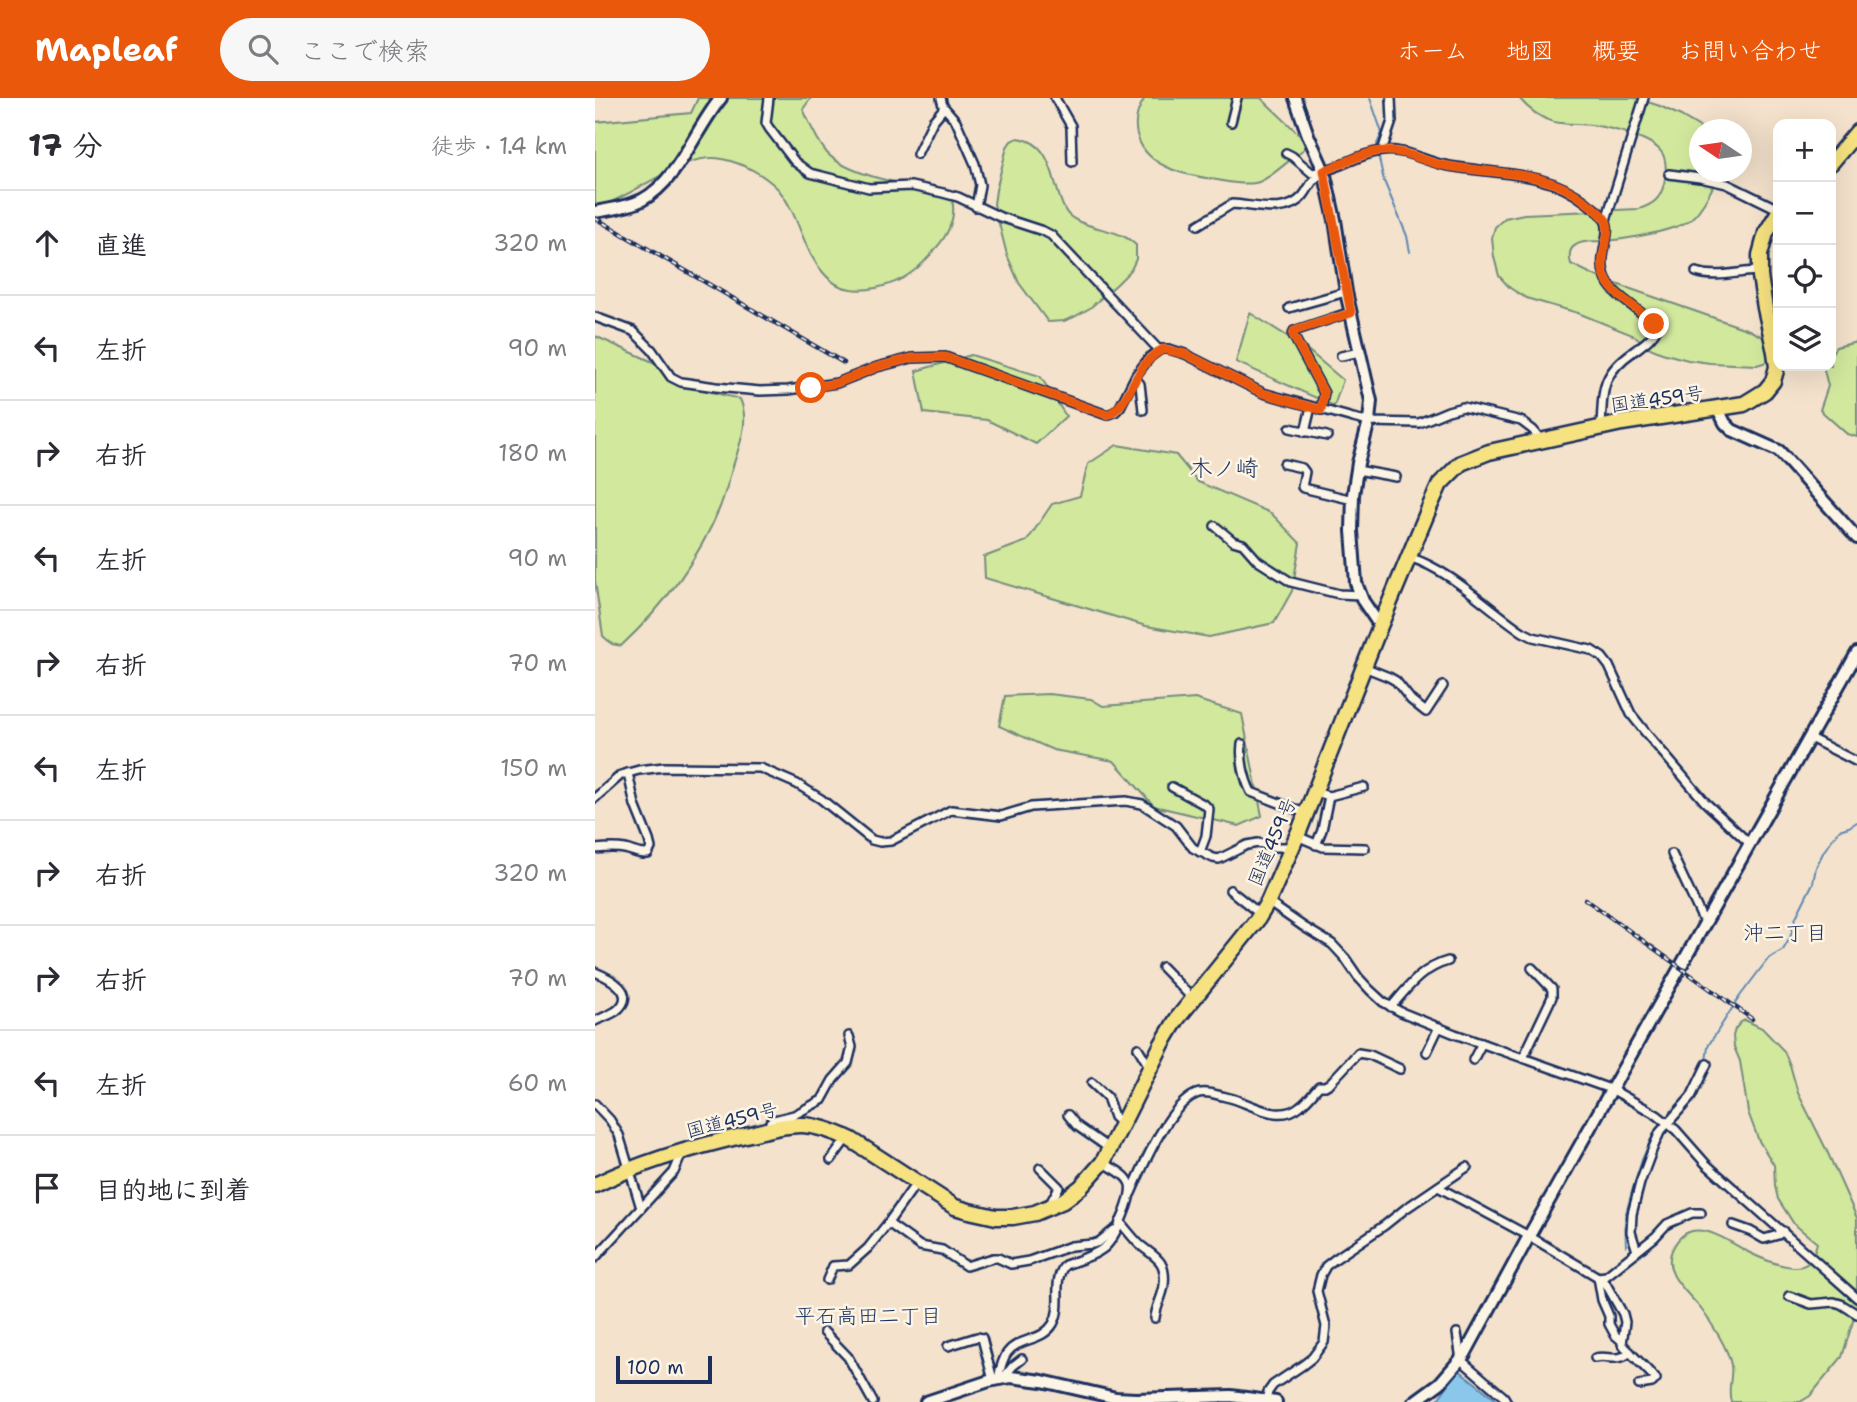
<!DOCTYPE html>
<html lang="ja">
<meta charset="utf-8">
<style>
body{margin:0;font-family:"Shantell Sans","Klee One",sans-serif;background:#f7f7f7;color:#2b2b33}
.controls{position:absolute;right:21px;top:21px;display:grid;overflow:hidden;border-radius:14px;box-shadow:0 7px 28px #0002}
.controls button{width:63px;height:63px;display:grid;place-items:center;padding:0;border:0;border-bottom:2px solid #e1e1e2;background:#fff;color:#2b2b33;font:35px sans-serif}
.compass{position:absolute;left:1094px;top:21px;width:63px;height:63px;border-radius:50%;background:#fff;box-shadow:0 7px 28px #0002;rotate:283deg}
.scale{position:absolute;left:21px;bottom:18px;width:96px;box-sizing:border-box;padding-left:7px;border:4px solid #1b2f5e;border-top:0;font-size:19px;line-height:24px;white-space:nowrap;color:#1b2f5e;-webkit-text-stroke:5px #fcf5e5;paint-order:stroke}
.stop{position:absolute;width:21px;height:21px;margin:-16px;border:5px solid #ea580c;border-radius:50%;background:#fff}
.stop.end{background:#ea580c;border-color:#fff;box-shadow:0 2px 7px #0008}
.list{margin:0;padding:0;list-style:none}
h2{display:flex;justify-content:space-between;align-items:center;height:91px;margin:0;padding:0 28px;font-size:30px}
h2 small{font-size:23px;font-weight:400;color:#7c7c81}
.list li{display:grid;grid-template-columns:46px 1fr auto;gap:21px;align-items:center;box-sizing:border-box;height:105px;padding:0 28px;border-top:2px solid #e1e1e2}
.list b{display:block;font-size:26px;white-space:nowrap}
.list em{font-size:23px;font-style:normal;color:#7c7c81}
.icon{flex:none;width:38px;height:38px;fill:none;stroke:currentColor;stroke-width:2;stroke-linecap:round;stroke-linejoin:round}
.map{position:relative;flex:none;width:1262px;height:1304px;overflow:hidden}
header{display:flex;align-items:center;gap:42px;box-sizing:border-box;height:98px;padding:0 35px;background:#ea580c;color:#fff}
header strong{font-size:33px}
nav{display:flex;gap:38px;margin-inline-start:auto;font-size:24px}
.search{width:490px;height:63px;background:#f7f7f7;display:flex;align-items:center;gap:18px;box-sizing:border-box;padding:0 24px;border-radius:38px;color:#7c7c81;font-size:26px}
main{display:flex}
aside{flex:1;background:#fff}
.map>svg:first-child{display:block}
</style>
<header>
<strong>Mapleaf</strong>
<div class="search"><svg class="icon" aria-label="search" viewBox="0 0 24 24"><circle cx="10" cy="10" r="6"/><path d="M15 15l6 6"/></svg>ここで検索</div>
<nav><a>ホーム</a><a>地図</a><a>概要</a><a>お問い合わせ</a></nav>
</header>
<main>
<aside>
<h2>17 分<small>徒歩 · 1.4 km</small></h2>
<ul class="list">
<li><svg class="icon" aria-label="ahead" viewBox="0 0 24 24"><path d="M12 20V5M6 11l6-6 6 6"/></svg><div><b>直進</b></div><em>320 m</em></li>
<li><svg class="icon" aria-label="left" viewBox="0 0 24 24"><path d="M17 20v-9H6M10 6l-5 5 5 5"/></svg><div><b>左折</b></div><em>90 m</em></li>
<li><svg class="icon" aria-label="right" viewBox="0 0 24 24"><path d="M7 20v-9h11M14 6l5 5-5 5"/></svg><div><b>右折</b></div><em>180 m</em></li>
<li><svg class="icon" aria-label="left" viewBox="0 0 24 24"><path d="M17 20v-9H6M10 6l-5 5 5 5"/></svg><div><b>左折</b></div><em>90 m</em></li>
<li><svg class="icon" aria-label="right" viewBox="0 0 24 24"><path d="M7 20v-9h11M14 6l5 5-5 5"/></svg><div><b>右折</b></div><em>70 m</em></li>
<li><svg class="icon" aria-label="left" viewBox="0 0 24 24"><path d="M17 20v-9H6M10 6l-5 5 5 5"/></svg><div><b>左折</b></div><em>150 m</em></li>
<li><svg class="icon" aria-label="right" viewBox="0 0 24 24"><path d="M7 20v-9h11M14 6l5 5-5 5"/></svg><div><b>右折</b></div><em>320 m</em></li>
<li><svg class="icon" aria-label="right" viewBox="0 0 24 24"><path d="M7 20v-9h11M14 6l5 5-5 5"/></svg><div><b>右折</b></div><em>70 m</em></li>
<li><svg class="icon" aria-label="left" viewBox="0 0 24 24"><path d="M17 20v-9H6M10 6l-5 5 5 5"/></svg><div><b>左折</b></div><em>60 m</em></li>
<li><svg class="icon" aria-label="arrive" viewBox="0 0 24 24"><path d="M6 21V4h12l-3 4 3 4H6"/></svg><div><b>目的地に到着</b></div></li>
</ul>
</aside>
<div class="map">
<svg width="1262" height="1304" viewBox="0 0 1262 1304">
<rect width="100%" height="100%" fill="#f4e2cc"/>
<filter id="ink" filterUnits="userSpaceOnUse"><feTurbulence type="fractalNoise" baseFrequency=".0143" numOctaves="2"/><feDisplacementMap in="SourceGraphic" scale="14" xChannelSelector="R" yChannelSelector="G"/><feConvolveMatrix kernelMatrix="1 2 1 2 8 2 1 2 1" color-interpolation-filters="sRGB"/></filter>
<g filter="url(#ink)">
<g fill="#d1e89d" stroke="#768c7e" stroke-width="2">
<path d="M103 0H216L208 11C215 26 221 42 232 55 255 80 323 88 356 96 362 116 356 133 342 149 334 159 326 168 316 175 298 188 267 197 245 188 233 183 222 168 216 157 205 135 199 110 183 91 169 76 147 65 127 61 87 53 40 100 0 109V24L96 15Z"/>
<path d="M550 0H666L705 37 710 46 709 51C696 60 673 83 660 85 647 87 634 84 622 82 606 79 588 77 574 70 543 57 531 28 550 0Z"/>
<path d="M924 0H1040L1065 8 1086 18 1108 31 1104 32V74H1126C1117 89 1110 108 1097 120 1084 133 1027 142 1008 143 999 144 988 142 981 147 973 151 974 159 976 166L1007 181 1154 232 1168 239 1176 248V259L1172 264 1162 267 1115 265 1093 262 1067 255 1055 250 1040 238 983 215 931 200 915 190 904 178 899 159 897 140 900 129 910 120 929 116 1044 111C1059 106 1065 101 1069 86 1071 77 1072 68 1069 59 1063 40 1015 30 997 27 985 25 972 27 959 24 944 20 934 12 924 0Z"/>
<path d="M423 40C460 45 456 86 470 112 478 128 512 130 528 138 533 140 537 144 541 147V161L536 172 522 186 495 210 479 219 469 223 453 224 424 185 412 157 399 106 401 92 412 49 416 43Z"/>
<polygon points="655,215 708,248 748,282 739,308 641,264"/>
<path d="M0 238 69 269 88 282 112 293 145 301C155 323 145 346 138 368 134 382 130 396 125 409 103 462 68 509 26 548L17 546 8 538 0 483Z"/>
<polygon points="1262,244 1262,339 1252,336 1225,312 1233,288 1228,268 1236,268 1236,256 1241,249"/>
<polygon points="376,257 445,278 471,318 441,346 392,322 329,315 321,273"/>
<polygon points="522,347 581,357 603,384 676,415 705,445 697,493 679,525 614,539 551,528 390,480 389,459 432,443 457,406 485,398 493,366"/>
<polygon points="454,596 496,601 508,608 600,601 647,616 667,718 644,728 559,708 519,663 458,652 404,628 410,598"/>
<path d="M1150 922 1167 930 1189 953 1195 967 1203 995 1231 1051 1262 1120V1210L1247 1259 1215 1298 1205 1304H1136C1132 1290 1138 1280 1136 1267 1133 1250 1116 1224 1106 1211 1092 1193 1067 1176 1077 1152 1094 1114 1129 1141 1153 1154 1167 1161 1183 1168 1199 1169 1204 1169 1210 1168 1214 1164 1218 1160 1220 1151 1222 1145L1199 1126 1183 1101 1180 1088 1179 1067 1164 1043 1153 1014 1145 963 1139 949 1138 938 1140 931 1146 924Z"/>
</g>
<polygon fill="#8bc6eb" stroke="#5e8ab3" stroke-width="2" points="864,1272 899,1300 901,1304 841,1304"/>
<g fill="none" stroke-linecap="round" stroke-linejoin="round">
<g stroke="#5e8ab3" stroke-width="2">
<polyline points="775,0 787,35 782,46 782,50"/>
<polyline points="783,56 789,83 812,138 815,154"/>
<polyline points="1111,964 1113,948 1145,898 1173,861 1188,852 1195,840 1201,819 1218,785 1221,769 1229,753 1244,732 1254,729 1262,724"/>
<polyline points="1031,1149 1030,1119 1038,1090 1047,1062 1056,1041 1067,1025"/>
</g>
<g stroke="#1b2f5e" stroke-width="12">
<g id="street">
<polyline points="174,0 171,25 174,30 200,64 215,75 274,90 316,88 348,95 363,99 405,119 448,133 456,137 564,252"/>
<polyline points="346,0 348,8 361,23 380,66 385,87 381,109"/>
<polyline points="460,0 476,28 477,64"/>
<polyline points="636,24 642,0"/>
<polyline points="787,53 797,23 796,0"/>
<path d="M691 55 697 58 717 75C742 73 763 55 788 53 809 50 829 63 849 67 899 77 949 71 991 104 998 110 1006 114 1010 122 1018 135 1002 158 1010 178 1017 200 1048 211 1062 230 1057 241 1048 246 1039 253 1006 276 1008 291 1006 329"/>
<polyline points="322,56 338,23 349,10"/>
<polyline points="1074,76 1105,80 1132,86 1183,111"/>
<polyline points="1011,122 1049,0"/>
<path d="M603 127 637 106C660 107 691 118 708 98 715 90 716 81 726 77"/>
<path d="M1101 174C1122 181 1144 173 1165 173"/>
<polyline points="694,210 751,194"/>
<polyline points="0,219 38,233 57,252 76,279 86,284 121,289 165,293 193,292 242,285 282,269 317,260 350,259 512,317 520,314 525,309 541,277 555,259 566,251 574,251 590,256 668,295 758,320 774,324 824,325 853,313 868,309 926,323 938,332 946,342"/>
<polyline points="746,258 765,254"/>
<polyline points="540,280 545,286 548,312"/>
<polyline points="726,312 729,295 698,237 699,233 756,214"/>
<polyline points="695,330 732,338"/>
<polyline points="710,334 716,309"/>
<polyline points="689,366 707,370 710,374 707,389 708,390 758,402"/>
<polyline points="762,372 801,379"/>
<polyline points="620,428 638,443 648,446 663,463 696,484 744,496 766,497"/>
<path d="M814 459C857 473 891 509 928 534L938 539 996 552 1007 559 1014 568 1036 616 1051 635 1110 704 1155 746"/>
<polyline points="769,569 794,579 801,583 816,602 831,614 848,588"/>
<polyline points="1215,640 1262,664"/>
<path d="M647 646C645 661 649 680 656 694L710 715"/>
<polyline points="577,689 610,707 614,711 611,738 605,754"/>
<polyline points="720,694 734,698 769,689"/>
<polyline points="0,700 26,677 44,672 69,669 165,670 202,686 226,701 277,742 285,744 296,743 356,712 406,718 436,709 451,708 531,703 547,706 581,728 598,750 618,760 624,761 652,747 663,745 680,749 696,749"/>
<polyline points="702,738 728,749 770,750"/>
<polyline points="721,747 727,732 734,698"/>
<path d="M0 751C10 750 20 749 30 751 39 753 44 757 53 756L56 750 54 742 40 707 33 675"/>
<polyline points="1077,756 1106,818 1111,824"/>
<polyline points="635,792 665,816"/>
<polyline points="673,804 709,829 737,846 750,860 763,879 775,892 788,904 806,914 860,936 1018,992 1062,1017 1081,1032 1111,1066 1262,1200"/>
<polyline points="567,869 598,901"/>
<path d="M0 874C15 880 44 895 21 913 15 917 6 920 0 923"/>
<path d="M796 909C813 889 827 870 853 863"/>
<polyline points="543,950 555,970"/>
<polyline points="832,954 844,929"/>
<polyline points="928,960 957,899 957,891 937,870"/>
<polyline points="878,962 887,945"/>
<polyline points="497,985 512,999 519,1019 527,1026"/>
<polyline points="0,1006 15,1022 24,1037 46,1110"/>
<polyline points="473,1017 482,1028 515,1051"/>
<polyline points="176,1031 175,1024 179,1022 199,1017 227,1002 238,982 253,965 257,949 254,938"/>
<polyline points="236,1062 252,1040"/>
<polyline points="445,1070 464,1089 457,1102 458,1107"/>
<polyline points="843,1089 934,1138 1003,1179 1011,1178 1060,1139 1072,1126 1097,1115 1106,1115"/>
<path d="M536 1095C548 1068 573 1008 601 996 608 993 616 995 623 997 630 999 637 1000 644 1003 664 1010 686 1024 705 1008 712 1003 718 995 724 988H730L735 985 763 955 775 957 805 971"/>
<path d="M525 1124C531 1131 537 1139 544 1146 559 1159 572 1161 569 1187 568 1198 561 1208 560 1220"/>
<polyline points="293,1125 325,1148 347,1152 371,1168 398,1160 403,1160 416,1166 434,1163 476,1148 498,1146 504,1144 519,1132"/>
<polyline points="1138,1127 1155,1133 1169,1141 1183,1137 1188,1133"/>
<polyline points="1042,1153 1036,1134 1037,1116 1045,1085 1058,1050 1065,1034 1096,999 1112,966"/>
<polyline points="0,1160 79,1074 85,1060 85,1055"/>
<polyline points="1003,1179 1007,1202 1014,1218 1014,1226 1020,1237 1027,1243"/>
<polyline points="1007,1179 1028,1216 1030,1224 1027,1246 1061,1281 1057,1285 1044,1287"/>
<polyline points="232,1182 238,1168 254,1167 273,1150 293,1125 322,1084"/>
<polyline points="1194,1198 1216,1206 1239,1204 1246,1206 1262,1216"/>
<polyline points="229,1234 253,1259 278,1304"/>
<polyline points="862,1235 866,1262 909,1299 912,1304"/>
<polyline points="353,1248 382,1239 387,1240 398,1282"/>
<path d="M1000 1260C1013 1257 1024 1265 1035 1254"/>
<polyline points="408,1280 418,1268 427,1261"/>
<path d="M403 1281C405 1272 407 1262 412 1255 424 1239 447 1244 458 1226 469 1207 456 1184 470 1167 484 1162 499 1158 510 1149 520 1140 541 1095 534 1084 530 1075 516 1070 508 1064"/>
<polyline points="671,1302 673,1294 678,1287 708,1267 717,1260 729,1244 731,1228 722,1193 726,1177 731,1168 740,1161 790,1127 810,1111 872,1069"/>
</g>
</g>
<g stroke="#1b2f5e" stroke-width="16">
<g id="secondary">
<polyline points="700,0 713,37 729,73 740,122 751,194 776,303 774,323 763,365 758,397 757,433 761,485 768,503 785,528"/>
<path d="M0 114C16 111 33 109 47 102 84 82 100 31 126 0"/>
<polyline points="1123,311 1130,325 1137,332 1184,353 1262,440"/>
<polyline points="331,1304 394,1283 416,1279 447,1283 521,1300 541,1301 636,1298 681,1304"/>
<polyline points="819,1304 845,1285 870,1256 934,1138 1262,555"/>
</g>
</g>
<g stroke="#1b2f5e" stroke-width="19">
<g id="highway">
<polyline points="1236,65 1262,34"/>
<path d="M0 1087C48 1063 102 1048 155 1036 172 1032 191 1026 208 1027 225 1028 240 1034 255 1041L360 1109 374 1113 401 1119H418L440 1115 468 1103 486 1089 508 1064 567 946 582 921 662 822 673 804 705 731 785 528 835 408 845 386 866 365 894 354 1027 325 1149 306 1170 293 1178 283 1182 269 1180 254 1170 210 1165 178V157L1171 135 1183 115"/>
</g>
</g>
<use href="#street" stroke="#fcf5e5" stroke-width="7"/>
<use href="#secondary" stroke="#fcf5e5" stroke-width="10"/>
<use href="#highway" stroke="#f7e281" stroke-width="14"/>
<g stroke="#1b2f5e" stroke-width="4.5">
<g id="rail">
<polyline points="0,120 249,265"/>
<polyline points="990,801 1157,921"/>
</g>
</g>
<use href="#rail" stroke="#fcf5e5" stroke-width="2" stroke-dasharray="5" stroke-linecap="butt"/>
</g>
</g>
<g fill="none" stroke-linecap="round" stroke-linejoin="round" filter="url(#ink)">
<path stroke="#ea580c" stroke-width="9" d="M216 290 242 285 282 269 317 260 350 259 512 317C538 307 538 264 569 251L590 256 668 295 726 312 729 295 698 237 699 233 756 215 729 73C748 66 770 53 790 53 810 52 828 63 847 67 896 77 949 70 990 103 997 109 1005 114 1010 121 1020 136 999 160 1012 183 1021 200 1046 211 1059 226"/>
</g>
<g text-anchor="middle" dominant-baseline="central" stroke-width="5" stroke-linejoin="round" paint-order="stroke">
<g font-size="19" fill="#1b2f5e" stroke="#fcf5e5">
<text transform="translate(1062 301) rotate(-8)">国道459号</text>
<text transform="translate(677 744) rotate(-67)">国道459号</text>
<text transform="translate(137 1022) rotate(-14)">国道459号</text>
</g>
<g font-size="21" fill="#1b2f5e" stroke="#fcf5e5">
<text x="1190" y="835">沖二丁目</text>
<text x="273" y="1218">平石高田二丁目</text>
</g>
<g font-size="23" fill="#1b2f5e" stroke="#fcf5e5">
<text x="629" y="370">木ノ崎</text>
</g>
</g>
</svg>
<div class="controls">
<button>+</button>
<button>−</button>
<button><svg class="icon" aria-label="locate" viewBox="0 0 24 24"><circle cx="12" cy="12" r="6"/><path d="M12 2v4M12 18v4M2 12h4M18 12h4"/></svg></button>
<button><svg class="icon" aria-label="layers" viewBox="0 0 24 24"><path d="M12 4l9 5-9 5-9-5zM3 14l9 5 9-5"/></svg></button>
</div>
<svg class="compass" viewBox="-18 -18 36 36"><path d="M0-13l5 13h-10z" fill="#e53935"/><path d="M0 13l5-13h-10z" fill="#7c7c81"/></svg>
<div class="scale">100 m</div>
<div class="stop" style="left:216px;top:290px"></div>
<div class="stop end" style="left:1059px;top:226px"></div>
</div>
</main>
